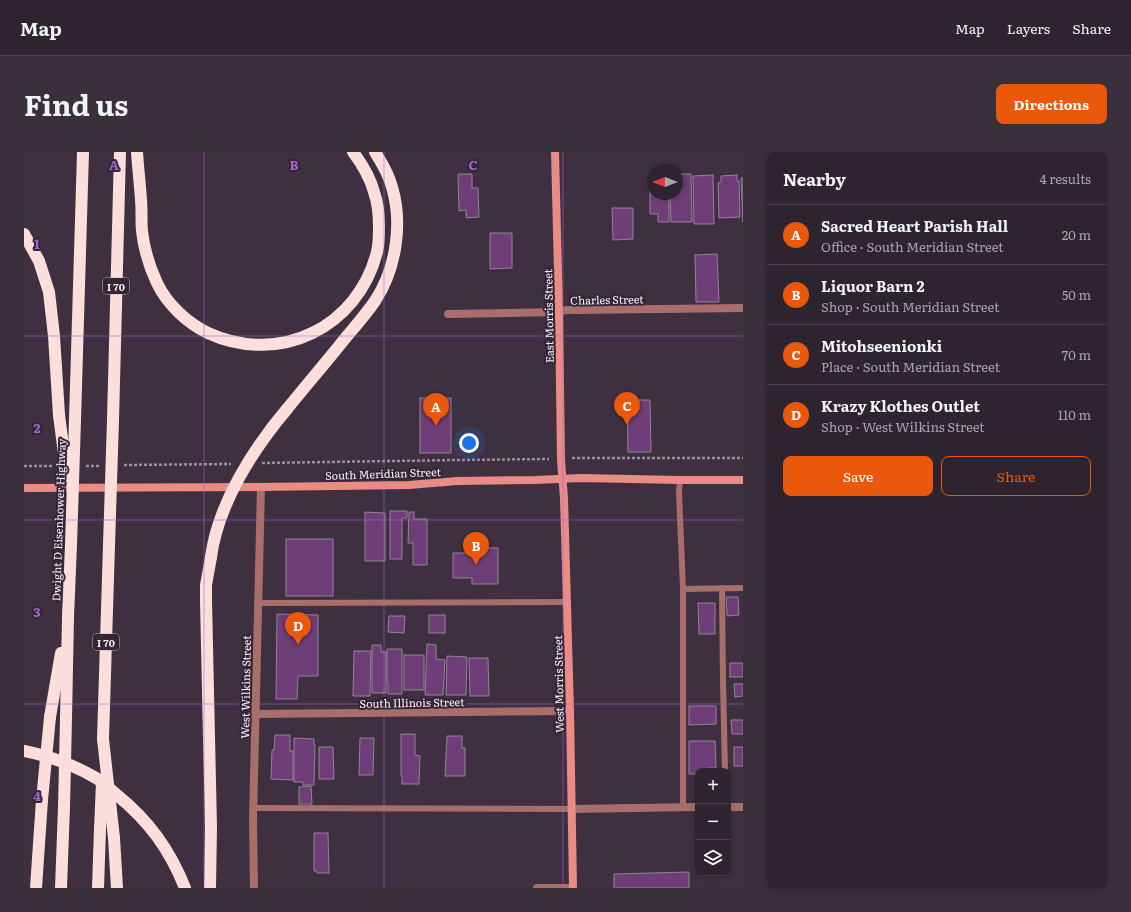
<!DOCTYPE html>
<meta charset="utf-8">
<style>
body{margin:0;font-family:Literata,serif;background:#3a303c;color:#f1f3f6}
.controls{position:absolute;right:12px;bottom:12px;display:grid;overflow:hidden;border-radius:8px;box-shadow:0 2px 6px #0003}
.controls button{width:36px;height:36px;display:grid;place-items:center;padding:0;border:0;border-bottom:1px solid #49414c;background:#2e2430;color:#f1f3f6;font:20px sans-serif}
.compass{position:absolute;left:623px;top:12px;width:36px;height:36px;border-radius:50%;background:#2e2430;box-shadow:0 2px 6px #0003;rotate:270deg}
.you{position:absolute;left:445px;top:291px;width:14px;height:14px;margin:-10px;border:3px solid #fff;border-radius:50%;background:#1a73e8;box-shadow:0 0 0 6px #1a73e833}
.badge{display:grid;place-items:center;width:26px;height:26px;border-radius:50%;background:#ea580c;color:#fff;font-size:13px;font-weight:700}
.pin{position:absolute;translate:-50% -33px;filter:drop-shadow(0 1px 2px #0008)}
.pin::after{content:'';position:absolute;top:21px;width:14px;height:12px;background:inherit;clip-path:polygon(0 0,100% 0,50% 100%)}
.list{margin:0;padding:0;list-style:none}
h2{display:flex;justify-content:space-between;align-items:center;height:52px;margin:0;padding:0 16px;font-size:17px}
h2 small{font-size:13px;font-weight:400;color:#a7a4ab}
.list li{display:grid;grid-template-columns:26px 1fr auto;gap:12px;align-items:center;box-sizing:border-box;height:60px;padding:0 16px;border-top:1px solid #49414c}
.list b{display:block;font-size:15px;white-space:nowrap}
.list p{margin:0;font-size:13px;white-space:nowrap;color:#a7a4ab}
.list em{font-size:13px;font-style:normal;color:#a7a4ab}
.actions{display:flex;gap:8px;padding:12px 16px}
.actions a{flex:1;padding:9px 0;border:1px solid #ea580c;border-radius:8px;text-align:center;font-size:14px;color:#ea580c}
.actions .main{background:#ea580c;color:#fff}
.icon{flex:none;width:22px;height:22px;fill:none;stroke:currentColor;stroke-width:2;stroke-linecap:round;stroke-linejoin:round}
.map{position:relative;flex:none;width:719px;height:736px;overflow:hidden;border-radius:8px}
header{display:flex;align-items:center;gap:24px;box-sizing:border-box;height:56px;padding:0 20px;background:#2e2430;border-bottom:1px solid #49414c}
header strong{font-size:19px}
nav{display:flex;gap:22px;margin-inline-start:auto;font-size:14px}
.intro{display:flex;align-items:center;justify-content:space-between;box-sizing:border-box;height:96px;padding:0 24px}
h1{margin:0;font-size:28px}
.button{padding:10px 18px;border-radius:8px;background:#ea580c;color:#fff;font-size:14px;font-weight:700}
main{display:flex;gap:24px;padding:0 24px}
aside{flex:1;background:#2e2430;border-radius:8px;box-shadow:0 2px 6px #0003}
.map>svg:first-child{display:block}
</style>
<header>
<strong>Map</strong>
<nav><a>Map</a><a>Layers</a><a>Share</a></nav>
</header>
<div class="intro"><h1>Find us</h1><a class="button">Directions</a></div>
<main>
<div class="map">
<svg width="719" height="736" viewBox="0 0 719 736">
<rect width="100%" height="100%" fill="#3e3040"/>
<g fill="#6f3e78" stroke="#948397">
<polygon points="434,22 448,22 448,36 454,36 455,65 442,66 442,58 435,59"/>
<polygon points="653,22 667,22 668,70 647,70 646,42 653,42"/>
<polygon points="689,23 690,72 670,72 669,24"/>
<polygon points="713,23 713,29 715,29 716,65 695,66 694,31 697,30 697,24"/>
<polygon points="626,25 629,25 629,42 645,42 645,70 634,70 634,62 626,62"/>
<polygon points="717,26 719,26 719,70"/>
<polygon points="588,56 609,56 609,87 589,88"/>
<polygon points="466,81 488,81 488,116 466,117"/>
<polygon points="693,102 695,150 672,150 671,103"/>
<rect x="396" y="246" width="31" height="55"/>
<polygon points="603,248 626,248 627,300 604,300"/>
<polygon points="366,359 383,359 383,366 378,366 378,407 366,407"/>
<polygon points="341,360 361,361 361,409 341,409"/>
<polygon points="385,360 390,360 390,367 403,367 403,413 389,413 389,391 384,391"/>
<rect x="262" y="387" width="47" height="57"/>
<polygon points="450,396 474,396 474,432 448,432 448,426 429,426 429,401 450,401"/>
<polygon points="702,445 714,445 715,463 703,464"/>
<polygon points="674,451 691,451 691,482 675,482"/>
<polygon points="253,462 294,463 294,524 274,524 273,547 252,547"/>
<rect x="405" y="463" width="16" height="18"/>
<polygon points="365,464 381,464 380,481 364,480"/>
<polygon points="403,492 412,493 412,507 421,508 419,543 401,543"/>
<polygon points="348,493 357,493 357,500 362,500 362,541 348,541"/>
<polygon points="363,497 378,497 378,542 364,542 364,531 363,531"/>
<polygon points="330,499 347,499 346,544 329,544"/>
<rect x="380" y="503" width="20" height="35"/>
<polygon points="423,504 443,505 442,543 422,543"/>
<polygon points="445,506 464,506 465,544 446,544"/>
<rect x="706" y="511" width="13" height="14"/>
<polygon points="710,532 719,532 719,544 711,545"/>
<polygon points="665,554 692,554 692,572 665,573"/>
<polygon points="707,568 719,568 719,582 708,582"/>
<polygon points="377,582 391,582 391,603 396,604 395,632 378,632 378,624 377,624"/>
<polygon points="251,583 266,583 266,599 269,599 269,628 247,627 248,598 250,598"/>
<polygon points="423,584 438,584 438,596 441,596 441,624 421,624"/>
<polygon points="270,586 290,587 290,593 291,593 290,633 279,633 279,630 270,630"/>
<polygon points="336,586 350,586 349,623 335,623"/>
<polygon points="665,589 691,589 692,616 682,616 682,619 674,619 674,622 665,622"/>
<polygon points="295,595 309,595 310,627 295,627"/>
<rect x="710" y="595" width="9" height="19"/>
<polygon points="287,634 288,652 275,652 275,635"/>
<polygon points="290,681 304,681 305,721 293,721 293,719 290,719"/>
<polygon points="665,720 665,736 590,736 590,722"/>
</g>
<g fill="none" stroke-linecap="round" stroke-linejoin="round">
<g stroke="#9c909e" stroke-width="2.5" stroke-dasharray="3 2" stroke-linecap="butt">
<polyline points="548,306 719,306"/>
<polyline points="238,311 434,308 525,307"/>
<polyline points="100,313 207,312"/>
<polyline points="0,314 29,314"/>
<polyline points="62,314 75,314"/>
</g>
<g stroke="#a86e69" stroke-width="6">
<polyline points="656,328 655,341 659,437 659,656"/>
<polyline points="698,436 699,530 701,619"/>
<polyline points="659,437 719,436"/>
<polyline points="234,451 543,450"/>
<polyline points="229,656 547,657"/>
</g>
<g stroke="#a86e69" stroke-width="8">
<polyline points="424,162 535,160 542,158 552,158 719,156"/>
<polyline points="231,562 546,559"/>
<polyline points="704,655 719,655"/>
<polyline points="547,657 674,655"/>
<polyline points="230,736 229,667 237,335"/>
<polyline points="513,736 548,736"/>
</g>
<g stroke="#e88c85" stroke-width="8">
<polyline points="531,0 535,160 537,308 540,346 546,559 549,736"/>
<polyline points="0,336 237,335 385,333 434,329 511,328 557,326 656,328 719,328"/>
</g>
<g stroke="#fcdedb" stroke-width="12">
<path d="M113 0C114 16 116 32 117 48 118 58 117 69 118 79 120 97 125 114 133 131 143 152 163 171 184 181 256 214 334 175 353 100 355 92 355 83 355 75 355 63 354 51 350 40 346 25 338 12 329 0"/>
<polyline points="0,82 15,109 25,140 30,184 35,263"/>
<path d="M263 257C280 236 298 215 315 194 327 179 340 165 351 149 372 117 379 72 368 35 365 23 358 11 351 0"/>
<polyline points="51,268 59,0"/>
<polyline points="89,268 96,0"/>
<polyline points="26,565 37,501"/>
<polyline points="42,566 44,465 47,393"/>
<polyline points="79,587 85,393"/>
<path d="M0 599C25 604 50 613 72 626 79 630 86 637 93 643 125 669 146 698 161 736"/>
<polyline points="90,686 93,736"/>
<polyline points="12,736 18,648"/>
<polyline points="37,736 40,655"/>
<polyline points="74,736 76,677"/>
<polyline points="186,736 187,675 182,449 182,433 187,405"/>
</g>
<g stroke="#fcdedb" stroke-width="12">
<polyline points="35,263 43,325"/>
<polyline points="47,393 51,268"/>
<polyline points="85,393 89,268"/>
<path d="M187 405C194 352 229 297 263 257"/>
<polyline points="79,587 90,686"/>
<polyline points="18,648 26,565"/>
<polyline points="40,655 42,566"/>
<polyline points="76,677 78,631"/>
</g>
</g>
<path fill="none" stroke="#a167d1" stroke-width="1" stroke-opacity="0.55" d="M180 0V736M360 0V736M539 0V736M0 184H719M0 368H719M0 552H719"/>
<g text-anchor="middle" dominant-baseline="central" stroke-width="4" stroke-linejoin="round" paint-order="stroke">
<g fill="#342636" stroke="#bfb4c1" stroke-width="1">
<rect x="79" y="126" width="26" height="16" rx="3"/>
<rect x="69" y="482" width="26" height="16" rx="3"/>
</g>
<g font-size="10" font-weight="bold" fill="#faf1fc">
<text x="92" y="134">I 70</text>
<text x="82" y="490">I 70</text>
</g>
<g font-size="11" fill="#faf1fc" stroke="#342636">
<text transform="translate(583 147) rotate(-1)">Charles Street</text>
<text transform="translate(524 164) rotate(-91)">East Morris Street</text>
<text transform="translate(359 321) rotate(-2)">South Meridian Street</text>
<text transform="translate(34 368) rotate(-88)">Dwight D Eisenhower Highway</text>
<text transform="translate(534 532) rotate(-91)">West Morris Street</text>
<text transform="translate(221 535) rotate(-89)">West Wilkins Street</text>
<text transform="translate(388 550) rotate(-1)">South Illinois Street</text>
</g>
</g>
<g font-size="13" text-anchor="middle" font-weight="bold" fill="#a167d1" stroke="#342636" stroke-width="4" stroke-linejoin="round" paint-order="stroke">
<text x="90" y="18">A</text>
<text x="270" y="18">B</text>
<text x="449" y="18">C</text>
<text x="13" y="97">1</text>
<text x="13" y="281">2</text>
<text x="13" y="465">3</text>
<text x="13" y="649">4</text>
</g>
</svg>
<div class="controls">
<button>+</button>
<button>−</button>
<button><svg class="icon" aria-label="layers" viewBox="0 0 24 24"><path d="M12 4l9 5-9 5-9-5zM3 14l9 5 9-5"/></svg></button>
</div>
<svg class="compass" viewBox="-18 -18 36 36"><path d="M0-13l5 13h-10z" fill="#e53935"/><path d="M0 13l5-13h-10z" fill="#a7a4ab"/></svg>
<div class="you"></div>
<div class="pin badge" style="left:412px;top:274px">A</div>
<div class="pin badge" style="left:452px;top:413px">B</div>
<div class="pin badge" style="left:603px;top:273px">C</div>
<div class="pin badge" style="left:274px;top:493px">D</div>
</div>
<aside>
<h2>Nearby<small>4 results</small></h2>
<ul class="list">
<li><span class="badge">A</span><div><b>Sacred Heart Parish Hall</b><p>Office · South Meridian Street</p></div><em>20 m</em></li>
<li><span class="badge">B</span><div><b>Liquor Barn 2</b><p>Shop · South Meridian Street</p></div><em>50 m</em></li>
<li><span class="badge">C</span><div><b>Mitohseenionki</b><p>Place · South Meridian Street</p></div><em>70 m</em></li>
<li><span class="badge">D</span><div><b>Krazy Klothes Outlet</b><p>Shop · West Wilkins Street</p></div><em>110 m</em></li>
</ul>
<div class="actions"><a class="main">Save</a><a>Share</a></div>
</aside>
</main>
